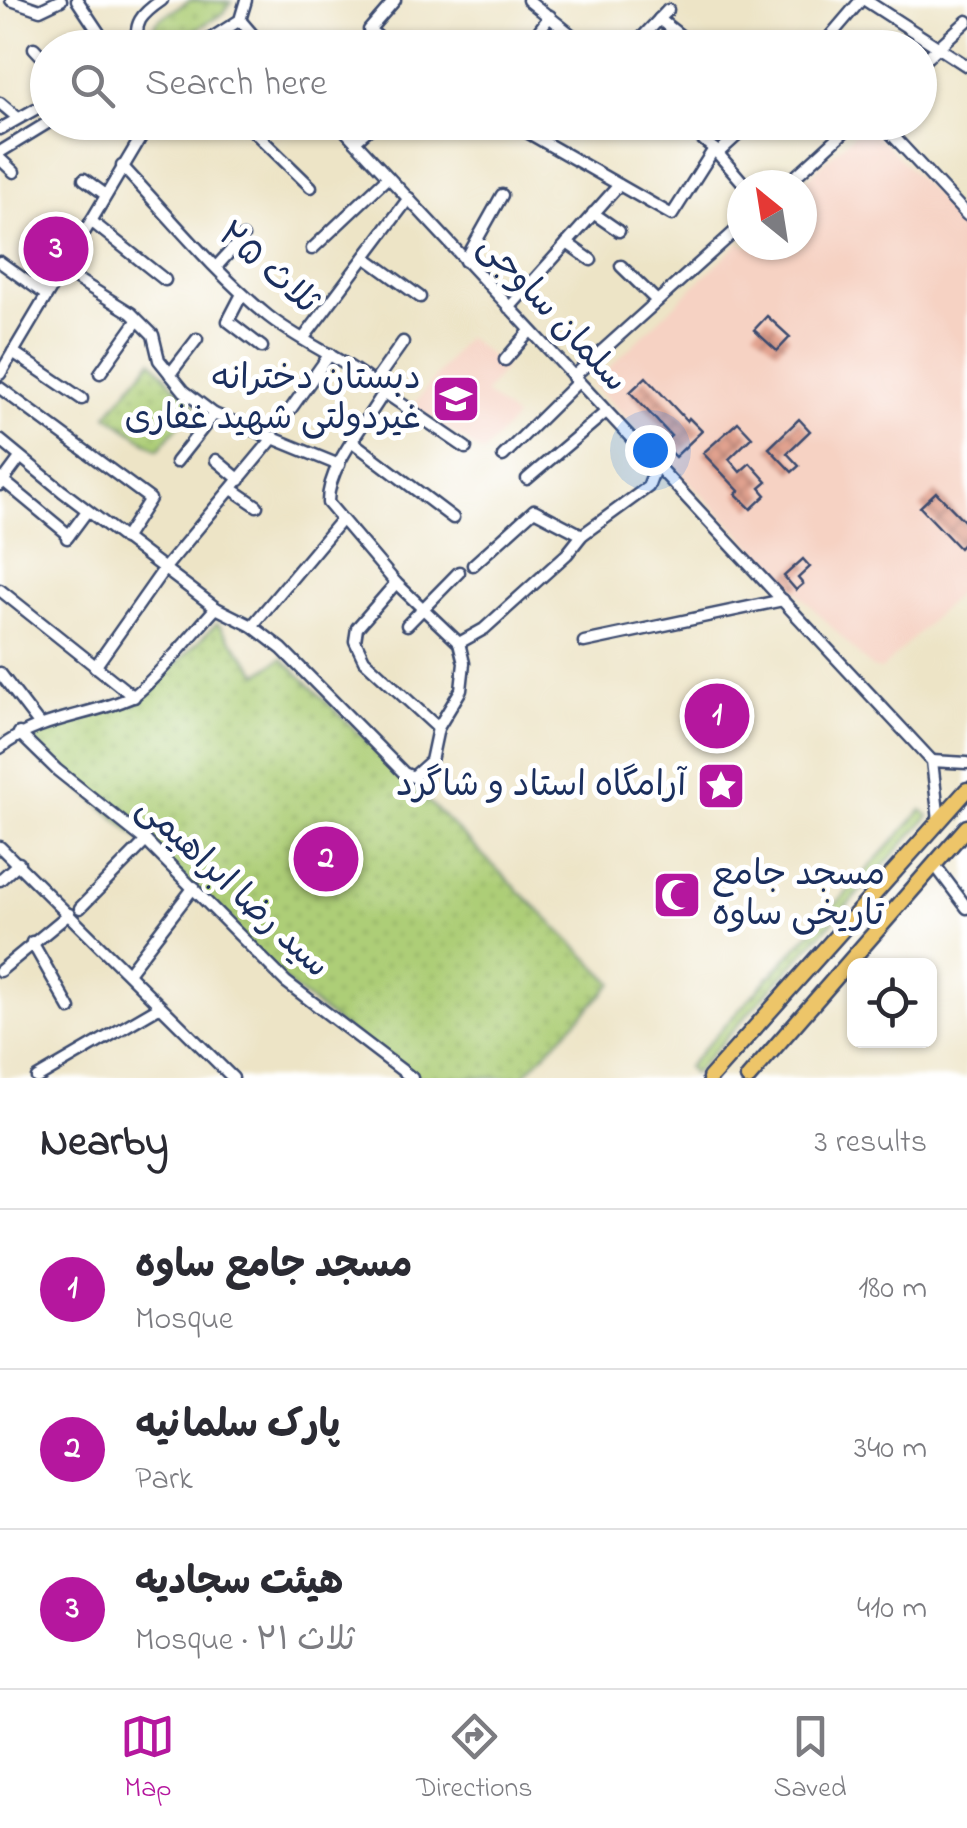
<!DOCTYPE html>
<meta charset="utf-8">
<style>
body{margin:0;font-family:"Indie Flower","Playpen Sans Arabic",sans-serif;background:#f7f7f7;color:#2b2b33}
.controls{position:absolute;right:30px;bottom:30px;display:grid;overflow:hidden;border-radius:15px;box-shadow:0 2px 8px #0004}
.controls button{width:90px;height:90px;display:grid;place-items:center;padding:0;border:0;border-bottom:2px solid #e1e1e2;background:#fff;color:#2b2b33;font:50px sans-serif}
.compass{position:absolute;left:727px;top:170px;width:90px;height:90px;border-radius:50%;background:#fff;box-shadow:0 2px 8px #0004;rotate:330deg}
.you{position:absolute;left:650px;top:450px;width:35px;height:35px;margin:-25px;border:8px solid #fff;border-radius:50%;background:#1a73e8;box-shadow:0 0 0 15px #1a73e833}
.badge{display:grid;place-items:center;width:65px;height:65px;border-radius:50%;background:#b5179e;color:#fff;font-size:32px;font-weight:700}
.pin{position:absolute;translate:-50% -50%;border:5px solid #fff;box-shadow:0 2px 10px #0006}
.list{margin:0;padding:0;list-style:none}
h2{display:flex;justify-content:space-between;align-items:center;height:130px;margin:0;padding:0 40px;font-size:42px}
h2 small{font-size:32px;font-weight:400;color:#7c7c81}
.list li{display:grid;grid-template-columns:65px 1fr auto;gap:30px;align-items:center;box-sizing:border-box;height:160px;padding:0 40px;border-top:2px solid #e1e1e2}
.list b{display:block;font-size:38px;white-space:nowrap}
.list p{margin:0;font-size:32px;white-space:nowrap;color:#7c7c81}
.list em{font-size:32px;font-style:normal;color:#7c7c81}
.icon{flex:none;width:55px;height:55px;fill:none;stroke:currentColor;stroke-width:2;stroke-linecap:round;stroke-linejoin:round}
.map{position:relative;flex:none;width:967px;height:1078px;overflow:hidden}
.search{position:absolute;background:#fff;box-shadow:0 2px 8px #0004;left:30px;right:30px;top:30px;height:110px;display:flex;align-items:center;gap:25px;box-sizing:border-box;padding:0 35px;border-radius:55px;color:#7c7c81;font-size:38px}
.sheet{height:610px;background:#fff}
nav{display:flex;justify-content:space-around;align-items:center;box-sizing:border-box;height:140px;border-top:2px solid #e1e1e2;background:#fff;font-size:28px;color:#7c7c81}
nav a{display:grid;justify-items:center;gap:5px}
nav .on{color:#b5179e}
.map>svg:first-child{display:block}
</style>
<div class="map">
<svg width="967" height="1078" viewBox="0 0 967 1078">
<defs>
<pattern id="grass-dots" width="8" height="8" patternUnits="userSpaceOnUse" patternTransform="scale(2.5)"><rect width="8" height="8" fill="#adce77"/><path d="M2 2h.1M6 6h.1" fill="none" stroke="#94b169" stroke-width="1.8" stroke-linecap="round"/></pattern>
<pattern id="building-cross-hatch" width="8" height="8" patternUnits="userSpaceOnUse" patternTransform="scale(2.5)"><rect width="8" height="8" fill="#e1a28f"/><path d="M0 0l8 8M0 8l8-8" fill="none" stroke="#b68478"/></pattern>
</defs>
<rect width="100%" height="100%" fill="#fff"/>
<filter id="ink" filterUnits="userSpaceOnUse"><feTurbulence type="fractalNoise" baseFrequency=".01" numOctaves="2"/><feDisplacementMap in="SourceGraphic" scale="20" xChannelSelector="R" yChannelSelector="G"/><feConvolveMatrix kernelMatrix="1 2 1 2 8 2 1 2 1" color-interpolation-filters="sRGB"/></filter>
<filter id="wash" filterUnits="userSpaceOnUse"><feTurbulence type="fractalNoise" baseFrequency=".0048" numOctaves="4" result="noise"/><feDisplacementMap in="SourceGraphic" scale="40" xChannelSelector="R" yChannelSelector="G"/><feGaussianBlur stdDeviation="2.25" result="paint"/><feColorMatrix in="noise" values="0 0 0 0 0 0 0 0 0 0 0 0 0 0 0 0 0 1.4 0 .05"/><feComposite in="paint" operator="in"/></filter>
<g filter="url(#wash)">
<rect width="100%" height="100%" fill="#ede4c6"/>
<g fill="#f6d2c3">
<polygon points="866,123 967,229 967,584 881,670 872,668 592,384 742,240 742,245 802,245 800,185"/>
<polygon points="466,337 505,367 485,393 515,418 483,453 413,406"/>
</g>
<g fill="url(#grass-dots)" stroke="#647e6a" stroke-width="2.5">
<polygon points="191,0 231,2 224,13 173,43 165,45 157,42 152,30 159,19"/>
<polygon points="152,360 175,387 196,405 158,450 107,415"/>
<polygon points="217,623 259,674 282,658 613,983 521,1078 407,1078 276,974 185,878 34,748 35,726 122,700 135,705"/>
<polygon points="922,810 929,816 693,1074 687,1067"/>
</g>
<g id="blocks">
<g fill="url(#building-cross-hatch)">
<polygon points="767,316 790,337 777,351 754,330"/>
<polygon points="646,377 687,421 689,418 702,431 675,457 662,444 671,436 630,392"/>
<polygon points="799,419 810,431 787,453 799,466 792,472 769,448"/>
<polygon points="738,422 752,437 729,459 740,472 750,463 767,482 760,488 766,495 751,509 736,494 739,491 703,453"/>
<polygon points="936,492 967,524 967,539 959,548 920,507"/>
<polygon points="803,559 810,567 798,578 803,584 796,590 784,576"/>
</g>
</g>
</g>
<g filter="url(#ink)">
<use href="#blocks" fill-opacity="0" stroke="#3a4a6e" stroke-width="2.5"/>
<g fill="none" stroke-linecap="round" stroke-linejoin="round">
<g stroke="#3a4a6e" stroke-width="15">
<g id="minor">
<polyline points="11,0 40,10 61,0"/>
<polyline points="77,0 109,48"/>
<polyline points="528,0 588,48"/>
<polyline points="865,0 967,66"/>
<polyline points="659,19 691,44"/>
<polyline points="240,20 264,48"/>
<polyline points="34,48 48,63"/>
<path d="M141 48C130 24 143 13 162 0"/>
<polyline points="196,48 240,20 246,0"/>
<polyline points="393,48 369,30 395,0"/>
<polyline points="526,48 550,16"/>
<polyline points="632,48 668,10"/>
<polyline points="820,48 861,0"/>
<polyline points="920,64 967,21"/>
<polyline points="48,84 40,93 48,101"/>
<polyline points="0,103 18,118"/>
<polyline points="244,122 311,187"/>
<polyline points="337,122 932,761 939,821"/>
<polyline points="499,122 525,131 672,215 714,149"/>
<polyline points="682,122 714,149 745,185"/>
<polyline points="880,122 967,215"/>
<polyline points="0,129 48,102"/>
<polyline points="355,141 377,122"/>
<polyline points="0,152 49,122"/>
<polyline points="718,153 752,122"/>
<polyline points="0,159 14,172"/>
<path d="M122 166C169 216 215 273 268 316 305 345 349 361 384 392 366 424 327 466 328 503L396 583 357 628 355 641 364 660 438 728"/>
<polyline points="84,179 106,195"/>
<polyline points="786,185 855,122"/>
<polyline points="593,213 619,231"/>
<polyline points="91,221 165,280"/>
<polyline points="567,243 591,260"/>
<polyline points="312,249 388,177"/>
<polyline points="365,257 420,297"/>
<polyline points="465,261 502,195"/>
<polyline points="0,262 46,295"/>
<polyline points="217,266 243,237"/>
<polyline points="621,266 657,301"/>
<polyline points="62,270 131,313 153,335 159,360 184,391 214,414 339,465"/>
<polyline points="242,294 228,321 262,347"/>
<polyline points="509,308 619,185"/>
<polyline points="303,339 409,198"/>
<polyline points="13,352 82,399"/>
<polyline points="505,360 530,331"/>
<polyline points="100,373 137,321"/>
<polyline points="0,374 150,122"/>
<polyline points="170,374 197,339"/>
<polyline points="573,377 742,225"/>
<polyline points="374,383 403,342"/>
<polyline points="0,388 150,499 124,539"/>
<polyline points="384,392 466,448"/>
<polyline points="290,410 330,354"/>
<polyline points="0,440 62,491 216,608 252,626"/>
<polyline points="354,443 453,518"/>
<polyline points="503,456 577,383"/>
<polyline points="216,460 240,480"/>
<polyline points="176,462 214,414"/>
<polyline points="0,478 69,535"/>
<polyline points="527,479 606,412"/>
<polyline points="0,485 20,458"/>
<polyline points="232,489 257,506"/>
<polyline points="341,520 252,626 282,649 404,773 413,777 431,761 438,728 461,690 464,663 459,643 396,583"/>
<polyline points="67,538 87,511"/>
<polyline points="473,565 534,510 582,535"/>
<polyline points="0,590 134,697"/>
<polyline points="407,625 459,572"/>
<polyline points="584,642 783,600"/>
<polyline points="459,643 484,629 567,554 582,535 648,487 656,466"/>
<polyline points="95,667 164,569 274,437"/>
<polyline points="0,673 39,724"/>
<polyline points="19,733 57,770 146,841 286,982 412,1078"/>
<path d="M0 748C39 717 86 717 130 698 146 691 200 625 216 608"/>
<polyline points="932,761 967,763"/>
<polyline points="0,847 233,1078"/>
<polyline points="934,864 967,908"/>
<polyline points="0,880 19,863"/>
<polyline points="80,908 146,841"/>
<polyline points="32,942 70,1009"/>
<polyline points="0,971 69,914"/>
<polyline points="128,973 194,887"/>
<polyline points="37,1078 159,1007"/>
</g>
</g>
<g stroke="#3a4a6e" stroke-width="19">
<g id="major">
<polyline points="710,1078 967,790"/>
<polyline points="748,1078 967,827"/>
</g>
</g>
<use href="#minor" stroke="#fff" stroke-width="10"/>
<use href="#major" stroke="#edc569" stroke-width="14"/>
</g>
</g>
<defs>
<g id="school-square" transform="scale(2.5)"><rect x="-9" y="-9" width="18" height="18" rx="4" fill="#b5179e" stroke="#fff"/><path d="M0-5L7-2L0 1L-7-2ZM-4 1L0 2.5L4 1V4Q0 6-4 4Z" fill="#fff"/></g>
<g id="sight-square" transform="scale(2.5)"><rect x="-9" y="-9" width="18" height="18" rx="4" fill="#b5179e" stroke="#fff"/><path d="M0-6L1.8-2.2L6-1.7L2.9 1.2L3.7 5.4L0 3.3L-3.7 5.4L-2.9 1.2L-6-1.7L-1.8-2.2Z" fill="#fff"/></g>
<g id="mosque-square" transform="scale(2.5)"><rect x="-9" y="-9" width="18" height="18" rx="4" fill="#b5179e" stroke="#fff"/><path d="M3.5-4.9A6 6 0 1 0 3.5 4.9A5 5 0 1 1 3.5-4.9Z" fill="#fff"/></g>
</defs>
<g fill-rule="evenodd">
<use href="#school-square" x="456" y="399"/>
<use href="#sight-square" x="721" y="786"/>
<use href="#mosque-square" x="677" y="895"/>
</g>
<g text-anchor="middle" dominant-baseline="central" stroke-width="10" stroke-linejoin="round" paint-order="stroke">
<g font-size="35" fill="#1b2f5e" stroke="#fff">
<text transform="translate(267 269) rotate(41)">ثلاث ۲۵</text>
<text transform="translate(552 314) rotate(47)">سلمان ساوجی</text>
<text transform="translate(232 888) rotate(43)">سید رضا ابراهیمی</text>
</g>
<g font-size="35" fill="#1b2f5e" stroke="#fff" text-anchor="end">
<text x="421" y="379">دبستان دخترانه<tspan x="421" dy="40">غیردولتی شهید غفاری</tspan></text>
<text x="686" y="786">آرامگاه استاد و شاگرد</text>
<text x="712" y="875" text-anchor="start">مسجد جامع<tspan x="712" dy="40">تاریخی ساوه</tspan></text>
</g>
</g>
</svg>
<div class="controls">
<button><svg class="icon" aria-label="locate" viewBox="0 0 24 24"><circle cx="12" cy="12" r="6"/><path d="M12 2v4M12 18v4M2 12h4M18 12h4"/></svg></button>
</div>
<svg class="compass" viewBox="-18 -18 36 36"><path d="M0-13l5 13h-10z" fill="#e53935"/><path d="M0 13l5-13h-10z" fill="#7c7c81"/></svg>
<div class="you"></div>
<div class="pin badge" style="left:717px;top:716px">1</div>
<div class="pin badge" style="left:326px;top:859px">2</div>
<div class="pin badge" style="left:56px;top:249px">3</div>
<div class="search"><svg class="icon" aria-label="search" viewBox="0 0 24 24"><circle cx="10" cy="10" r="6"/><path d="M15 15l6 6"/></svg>Search here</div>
</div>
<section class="sheet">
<h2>Nearby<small>3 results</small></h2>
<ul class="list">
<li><span class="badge">1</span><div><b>مسجد جامع ساوه</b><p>Mosque</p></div><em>180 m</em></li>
<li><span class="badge">2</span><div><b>پارک سلمانیه</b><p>Park</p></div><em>340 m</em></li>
<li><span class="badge">3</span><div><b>هیئت سجادیه</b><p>Mosque · ثلاث ۲۱</p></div><em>410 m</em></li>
</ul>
</section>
<nav>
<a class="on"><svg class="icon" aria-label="map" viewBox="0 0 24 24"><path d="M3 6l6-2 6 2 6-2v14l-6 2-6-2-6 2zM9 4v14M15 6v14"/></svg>Map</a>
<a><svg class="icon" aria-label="directions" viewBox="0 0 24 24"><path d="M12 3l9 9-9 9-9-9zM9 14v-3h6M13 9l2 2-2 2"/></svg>Directions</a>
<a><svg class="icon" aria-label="saved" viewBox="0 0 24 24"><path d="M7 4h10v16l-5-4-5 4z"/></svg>Saved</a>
</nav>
